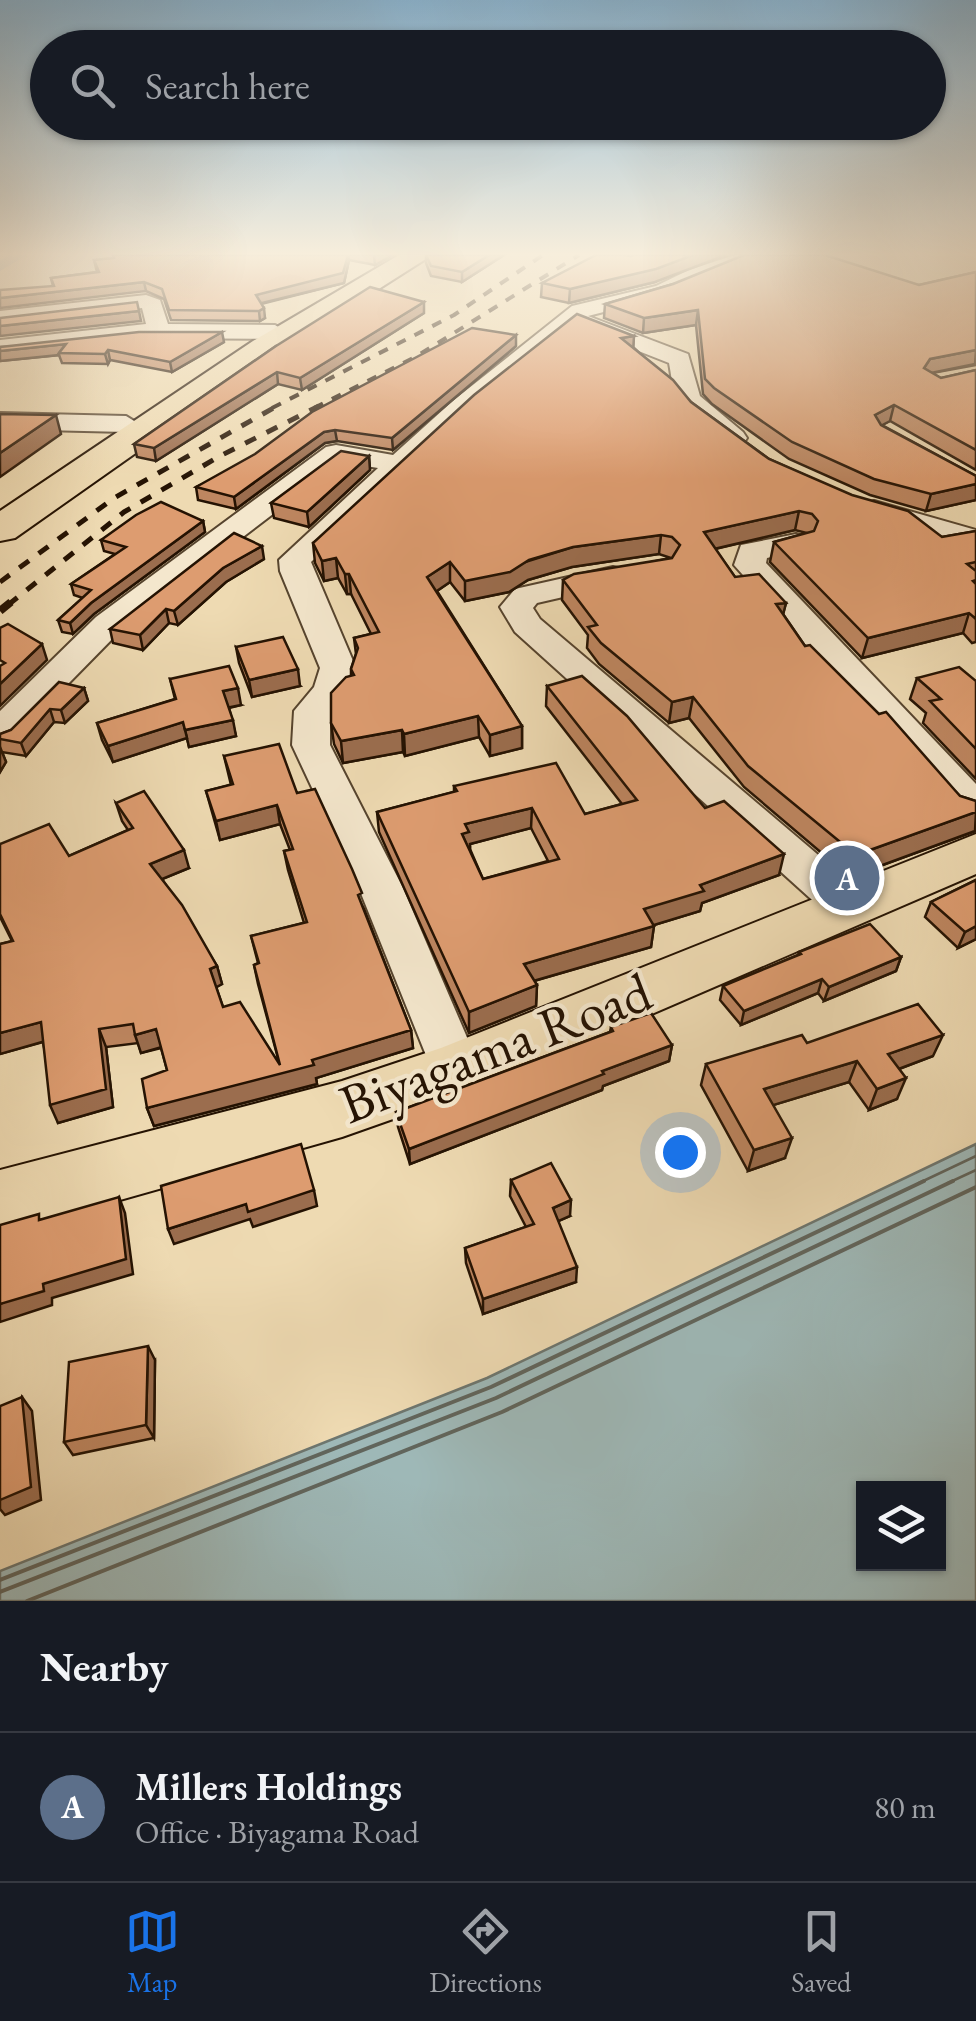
<!DOCTYPE html>
<meta charset="utf-8">
<style>
body{margin:0;font-family:"EB Garamond",serif;background:#20242c;color:#f1f3f6}
.controls{position:absolute;right:30px;bottom:30px;display:grid;overflow:hidden;border-radius:0px;box-shadow:0 2px 8px #0004}
.controls button{width:90px;height:90px;display:grid;place-items:center;padding:0;border:0;border-bottom:2px solid #363941;background:#171b24;color:#f1f3f6;font:50px sans-serif}
.you{position:absolute;left:680px;top:1152px;width:35px;height:35px;margin:-25px;border:8px solid #fff;border-radius:50%;background:#1a73e8;box-shadow:0 0 0 15px #1a73e833}
.badge{display:grid;place-items:center;width:65px;height:65px;border-radius:50%;background:#1a73e8;color:#fff;font-size:32px;font-weight:700}
.pin{position:absolute;translate:-50% -50%;border:5px solid #fff;box-shadow:0 2px 10px #0006}
.list{margin:0;padding:0;list-style:none}
h2{display:flex;justify-content:space-between;align-items:center;height:130px;margin:0;padding:0 40px;font-size:42px}
h2 small{font-size:32px;font-weight:400;color:#9ea1a6}
.list li{display:grid;grid-template-columns:65px 1fr auto;gap:30px;align-items:center;box-sizing:border-box;height:150px;padding:0 40px;border-top:2px solid #363941}
.list b{display:block;font-size:38px;white-space:nowrap}
.list p{margin:0;font-size:32px;white-space:nowrap;color:#9ea1a6}
.list em{font-size:32px;font-style:normal;color:#9ea1a6}
.icon{flex:none;width:55px;height:55px;fill:none;stroke:currentColor;stroke-width:2;stroke-linecap:round;stroke-linejoin:round}
.map{position:relative;flex:none;width:976px;height:1601px;overflow:hidden}
.search{position:absolute;background:#171b24;box-shadow:0 2px 8px #0004;left:30px;right:30px;top:30px;height:110px;display:flex;align-items:center;gap:25px;box-sizing:border-box;padding:0 35px;border-radius:55px;color:#9ea1a6;font-size:38px}
.sheet{height:280px;background:#171b24}
nav{display:flex;justify-content:space-around;align-items:center;box-sizing:border-box;height:140px;border-top:2px solid #363941;background:#171b24;font-size:28px;color:#9ea1a6}
nav a{display:grid;justify-items:center;gap:5px}
nav .on{color:#1a73e8}
.map>svg:first-child{display:block}
</style>
<div class="map">
<svg width="976" height="1601" viewBox="0 0 976 1601">
<rect width="100%" height="100%" fill="#eedab2"/>
<filter id="stains"><feTurbulence type="fractalNoise" baseFrequency=".002" numOctaves="4"/><feColorMatrix values="0 0 0 0 .2 0 0 0 0 .09 0 0 0 0 .02 0 0 0 .5 -.17"/></filter>
<radialGradient id="worn" r=".72"><stop offset=".6" stop-color="#630" stop-opacity="0"/><stop offset="1" stop-color="#630" stop-opacity=".3"/></radialGradient>
<path fill="#9eb8b7" stroke="#6d766f" stroke-width="2.5" fill-rule="evenodd" d="M976 1144V1601H0V1571L487 1378ZM864 1488H938V1564H864Z"/>
<g fill="none" stroke-linecap="round" stroke-linejoin="round">
<g stroke="#61655c" stroke-width="2.5">
<polyline points="919,1183 976,1156"/>
<polyline points="948,1183 976,1170"/>
</g>
<g stroke="#61655c" stroke-width="4">
<polyline points="0,1580 491,1387 924,1181"/>
<polyline points="0,1592 496,1398 953,1181"/>
<polyline points="27,1601 502,1412 976,1187"/>
</g>
<polygon fill="#9eb8b7" fill-rule="evenodd" points="10,255 27,255 0,271 0,260"/>
<g stroke="#56442e" stroke-width="4">
<g id="minor">
<path d="M735 255H763L670 295 588 316 688 354 700 396 743 432 747 438 743 444C720 449 683 417 675 395 672 385 671 373 669 363L575 326 472 410 311 562 356 668 349 690 330 713V745L402 886 481 1070 474 1085 456 1091 438 1085 358 886 292 745 294 711 314 687 320 668 280 571 279 560 378 468 341 462 120 631 13 740 0 744V711L96 617 326 447 336 445 393 455 454 400 572 306 656 286 689 270Z"/>
<polygon points="146,295 160,300 168,324 275,325 286,332 275,339 141,338 0,354 0,340 146,324 142,308 0,325 0,311"/>
<polygon points="0,413 126,416 139,424 126,432 0,429"/>
<polygon points="874,501 976,530 976,548 864,516 859,510 864,504"/>
<polygon points="796,534 807,537 811,543 807,549 767,558 766,563 976,784 976,823 962,819 734,565 741,545"/>
<polygon points="613,567 624,569 629,576 624,583 537,603 533,608 540,619 863,893 869,905 863,917 847,921 831,917 515,632 500,607 515,589"/>
</g>
</g>
<g stroke="#241202" stroke-width="4">
<polygon id="major" points="976,834 976,874 478,1089 342,1137 0,1234 0,1170 342,1081 441,1048"/>
</g>
<g stroke="#241202" stroke-width="4">
<polygon id="highway" points="399,255 432,255 275,355 15,538 0,541 0,511 253,341"/>
</g>
<use href="#minor" fill="#f4e7cd" fill-rule="evenodd"/>
<use href="#major" fill="#eedab2" fill-rule="evenodd"/>
<use href="#highway" fill="#eedab2" fill-rule="evenodd"/>
<g stroke="#241202" stroke-width="4" stroke-dasharray="10 10" stroke-linecap="butt">
<polyline points="272,408 454,315 543,255"/>
<polyline points="314,408 417,356 579,255"/>
</g>
<g stroke="#241202" stroke-width="5" stroke-dasharray="12 12" stroke-linecap="butt">
<polyline points="0,582 114,498 277,406"/>
<polyline points="8,605 124,512 220,456 319,406"/>
</g>
<polyline stroke="#241202" stroke-width="8" stroke-dasharray="16 16" stroke-linecap="butt" points="0,611 11,602"/>
</g>
<g fill="#be8660" stroke="#241202" stroke-width="2.5" fill-rule="evenodd">
<polygon points="113,255 393,255 375,265 349,260 344,283 261,304 265,318 260,321 171,320 164,299 146,291 53,286 51,278 97,272 94,260 114,258"/>
<polygon points="426,255 504,255 462,282 431,276 426,263"/>
<polygon points="631,256 655,282 569,303 541,297 542,283"/>
<polygon points="976,272 976,365 932,373 941,378 976,370 976,470 890,421 882,425 976,476 976,500 926,511 870,495 789,459 712,404 703,394 696,325 643,333 604,318 605,304 673,284 919,285"/>
<polygon points="424,313 302,390 278,384 156,461 137,457 134,444 276,346"/>
<polygon points="634,336 633,347 691,402 769,459 942,537 976,531 976,642 972,643 963,633 862,658 770,562 774,542 807,533 795,530 715,549 735,577 786,603 783,614 805,646 960,796 976,801 976,831 850,877 744,787 689,718 669,723 599,664 587,648 588,635 562,600 563,580 671,558 659,554 572,567 528,580 509,592 465,601 450,582 437,591 522,726 522,748 490,756 479,737 405,756 403,752 343,763 334,744 331,723 351,675 351,669 356,654 354,638 371,634 351,594 347,594 338,578 324,581 315,563 313,543"/>
<polygon points="224,342 172,372 110,360 108,364 62,363 59,355 0,361 0,347"/>
<polygon points="516,346 393,450 337,441 325,443 236,509 198,500 196,487"/>
<polygon points="369,456 370,470 309,527 274,518 271,503"/>
<polygon points="203,521 205,532 94,614 73,634 62,632 58,620 83,598 74,595 71,584 115,554 104,551 101,540"/>
<polygon points="264,559 226,582 178,625 169,623 143,650 113,643 110,629"/>
<polygon points="236,647 300,686 252,697 239,663"/>
<polygon points="917,678 976,681 976,779 923,723 926,713 910,699"/>
<polygon points="170,679 241,705 229,708 236,736 189,747 187,738 113,762 102,740 97,723 175,699"/>
<path d="M547 686 705 808 779 875 702 903 700 911 654 925 651 947 534 981 537 985 536 1006 469 1033 379 832 377 812 454 792V786L585 814 622 804 546 706ZM531 828 548 861 483 879 470 849V844Z"/>
<polygon points="84,688 88,701 65,723 54,722 26,756 2,752 6,762 0,772 0,734 11,730"/>
<polygon points="224,756 297,793 364,909 411,1030 413,1048 316,1078 317,1084 154,1126 147,1108 167,1070 161,1048 141,1053 138,1043 106,1047 113,1107 58,1123 43,1042 0,1054 0,944 12,941 0,917 0,844 69,856 128,830 122,821 116,803 189,868 162,879 217,966 222,984 216,987 223,1007 279,1062 258,984 254,965 258,963 251,936 304,923 288,870 284,851 290,850 280,824 220,840 206,791 231,785"/>
<polygon points="976,880 976,939 958,948 925,917 931,902"/>
<polygon points="799,952 901,957 896,971 824,1001 818,993 741,1025 720,1000 723,986 798,955"/>
<polygon points="611,1027 672,1045 669,1061 603,1086 602,1090 410,1164 398,1127 396,1112 610,1032"/>
<polygon points="807,1043 933,1056 899,1069 897,1099 869,1110 849,1082 773,1105 785,1158 748,1171 701,1085 706,1064"/>
<polygon points="511,1180 570,1216 558,1221 576,1282 483,1314 466,1263 465,1248 526,1227 510,1196"/>
<polygon points="155,1360 154,1438 73,1455 64,1442"/>
</g>
<g fill="#9b6d4e" stroke="#241202" stroke-width="2.5">
<polygon points="348,255 349,260 344,283 258,304 256,295"/>
<polygon points="376,255 393,255 375,265 374,256"/>
<polygon points="489,255 504,255 462,282 462,272"/>
<polygon points="693,255 726,255 655,282 569,303 570,289"/>
<polygon points="144,282 146,291 0,308 0,298"/>
<polygon points="424,302 424,313 302,390 300,378"/>
<polygon points="264,308 265,318 260,321 259,311"/>
<polygon points="698,310 696,325 643,333 644,318"/>
<polygon points="139,311 141,321 0,336 0,326"/>
<polygon points="222,332 224,342 172,372 170,362"/>
<polygon points="516,335 516,346 393,450 392,438"/>
<polygon points="634,336 633,353 621,338"/>
<polygon points="66,344 59,353 59,355 0,361 0,351"/>
<polygon points="108,350 110,360 108,364 105,354"/>
<polygon points="976,350 975,364 926,374 924,368 930,359"/>
<polygon points="277,372 278,384 156,461 154,448"/>
<polygon points="894,405 890,421 871,431 875,415"/>
<polygon points="56,415 61,434 0,477 0,453"/>
<polygon points="335,430 337,441 325,443 236,509 234,497 324,432"/>
<polygon points="369,456 370,470 309,527 307,512"/>
<polygon points="976,484 976,500 926,511 931,494"/>
<polygon points="799,511 795,530 701,552 704,532"/>
<polygon points="203,521 205,532 94,614 73,634 70,623 91,603"/>
<polygon points="661,535 659,554 572,567 528,580 509,592 465,601 465,581 573,547"/>
<polygon points="262,546 264,559 226,582 178,625 174,611 223,568"/>
<polygon points="336,558 338,578 324,581 322,561"/>
<polygon points="450,562 450,582 428,597 427,577"/>
<polygon points="345,574 349,574 351,594 347,594"/>
<polygon points="786,603 781,623 776,604"/>
<polygon points="166,609 169,623 143,650 140,635"/>
<polygon points="969,613 963,633 862,658 868,638"/>
<polygon points="42,644 47,660 0,706 0,684"/>
<polygon points="298,669 300,686 252,697 249,680"/>
<polygon points="84,688 88,701 65,723 61,710"/>
<polygon points="238,688 241,705 226,708 223,691"/>
<polygon points="693,697 689,718 669,723 672,702"/>
<polygon points="50,709 54,722 26,756 21,743"/>
<polygon points="478,716 479,737 405,756 404,734"/>
<polygon points="233,720 236,736 189,747 185,730"/>
<polygon points="183,722 187,738 113,762 108,746"/>
<polygon points="522,726 522,748 490,756 490,735"/>
<polygon points="402,730 403,752 343,763 341,741"/>
<polygon points="0,747 6,762 0,772"/>
<polygon points="277,805 280,824 220,840 216,821"/>
<polygon points="532,808 531,828 470,844 470,853 462,834 465,824"/>
<polygon points="976,812 975,831 850,877 856,855"/>
<polygon points="184,850 189,868 155,882 150,864"/>
<polygon points="784,854 779,875 702,903 700,911 641,929 644,909 700,885"/>
<polygon points="654,926 651,947 523,984 524,964"/>
<polygon points="976,926 976,939 958,948 965,932"/>
<polygon points="901,957 896,971 824,1001 829,987"/>
<polygon points="217,966 222,984 215,988 210,969"/>
<polygon points="822,979 818,993 741,1025 744,1011"/>
<polygon points="537,985 536,1006 469,1033 469,1012"/>
<polygon points="41,1022 49,1040 0,1054 0,1033"/>
<polygon points="99,1029 106,1047 113,1107 58,1123 50,1105"/>
<polygon points="156,1029 162,1047 141,1053 135,1035"/>
<polygon points="411,1030 413,1048 316,1078 317,1084 154,1126 147,1108"/>
<polygon points="943,1035 933,1056 880,1076 888,1054"/>
<polygon points="672,1045 669,1061 603,1086 602,1090 410,1164 409,1149 602,1071"/>
<polygon points="857,1061 849,1082 757,1110 764,1089"/>
<polygon points="906,1078 897,1099 869,1110 877,1089"/>
<polygon points="792,1138 785,1158 748,1171 754,1150"/>
<polygon points="314,1190 317,1206 253,1227 250,1219 174,1244 168,1229 246,1204"/>
<polygon points="119,1197 125,1213 133,1274 52,1298 52,1305 0,1322 0,1304 43,1284"/>
<polygon points="571,1200 570,1216 552,1224 553,1208"/>
<polygon points="577,1267 576,1282 483,1314 483,1299"/>
<polygon points="148,1346 155,1360 154,1438 146,1425"/>
<polygon points="22,1397 32,1411 41,1500 5,1515 0,1509 0,1500"/>
</g>
<g fill="#dd9c70" stroke="#241202" stroke-width="2.5" fill-rule="evenodd">
<polygon points="113,255 348,255 343,273 256,295 264,308 259,311 169,310 162,289 144,282 0,298 0,290 54,286 51,278 99,272 94,260 114,258"/>
<polygon points="426,255 489,255 462,272 431,266"/>
<polygon points="596,255 623,255 631,256 634,255 693,255 656,269 570,289 542,283"/>
<polygon points="744,255 825,255 919,285 976,272 976,350 930,359 924,368 941,378 976,370 976,450 894,405 875,415 881,425 976,476 976,484 931,494 874,479 792,442 714,388 705,379 698,310 644,318 605,304 673,284"/>
<polygon points="370,287 424,302 300,378 277,372 154,448 134,444 276,346"/>
<polygon points="137,302 139,311 0,326 0,318"/>
<polygon points="577,314 634,336 621,338 673,380 691,402 769,459 852,495 908,511 942,537 976,531 976,562 967,564 976,571 976,580 973,581 976,584 976,619 969,613 868,638 774,542 814,531 818,521 812,514 799,511 704,532 735,577 759,574 786,603 776,604 805,646 810,645 879,714 886,712 960,796 976,801 976,812 856,855 748,766 693,697 672,702 601,643 588,627 597,625 563,580 574,574 672,558 680,545 672,537 661,535 573,547 529,560 510,572 465,581 450,562 427,577 522,726 490,735 478,716 404,734 402,730 341,741 331,723 331,693 346,677 354,675 351,669 358,648 354,638 379,632 349,574 345,574 336,558 322,561 313,543 474,395"/>
<polygon points="472,328 516,335 392,438 335,430 324,432 234,497 196,487 255,454 312,412"/>
<polygon points="139,332 222,332 170,362 108,350 105,354 59,353 66,344 0,351 0,347"/>
<polygon points="0,414 56,415 0,453"/>
<polygon points="341,451 369,456 307,512 271,503"/>
<polygon points="161,502 203,521 91,603 70,623 58,620 91,590 71,584 126,547 101,540 136,515"/>
<polygon points="234,533 262,546 223,568 174,611 166,609 140,635 110,629"/>
<polygon points="8,624 42,644 0,684 0,666 5,663 0,660 0,628"/>
<polygon points="283,637 298,669 249,680 236,647"/>
<polygon points="229,666 238,688 223,691 233,720 185,730 183,722 108,746 97,723 176,699 170,679"/>
<polygon points="959,667 976,681 976,749 930,701 941,699 917,678"/>
<path d="M582 676 627 716 705 808 724 801 784 854 700 885 704 891 644 909 654 926 524 964 537 985 469 1012 377 812 457 791 454 786 556 763 585 814 637 800 547 686ZM532 808 559 859 483 879 462 834 469 832 465 824Z"/>
<polygon points="59,682 84,688 61,710 50,709 21,743 0,739 0,734 11,730"/>
<polygon points="279,744 297,793 315,789 352,869 362,893 358,895 411,1030 312,1060 314,1065 147,1108 142,1079 167,1070 156,1029 135,1035 133,1024 99,1029 106,1089 50,1105 41,1022 0,1033 0,944 13,941 0,914 0,844 49,824 69,856 133,828 116,803 144,791 184,850 150,864 182,905 217,966 210,969 223,1007 240,1002 280,1065 254,965 259,963 251,936 307,922 284,851 293,849 277,805 216,821 206,791 233,784 224,756"/>
<polygon points="976,880 976,926 965,932 931,902"/>
<polygon points="870,924 901,957 829,987 822,979 744,1011 723,986 801,954 799,952"/>
<polygon points="918,1004 943,1035 888,1054 906,1078 877,1089 857,1061 764,1089 792,1138 754,1150 706,1064 802,1035 807,1043"/>
<polygon points="651,1013 672,1045 602,1071 604,1074 409,1149 396,1112 613,1031 611,1027"/>
<polygon points="301,1144 314,1190 248,1212 246,1204 168,1229 161,1186"/>
<polygon points="551,1163 571,1200 553,1208 577,1267 483,1299 465,1248 534,1224 511,1180"/>
<polygon points="119,1197 126,1259 43,1284 44,1291 0,1304 0,1225 39,1214 39,1220"/>
<polygon points="148,1346 146,1425 64,1442 69,1362"/>
<polygon points="22,1397 31,1487 0,1500 0,1406"/>
</g>
<linearGradient id="sky" x2="0" y2="1"><stop stop-color="#8ab6d4"/><stop offset="0.53" stop-color="#f7eedc"/><stop offset="1" stop-color="#f7eedc" stop-opacity="0"/></linearGradient>
<rect width="976" height="479" fill="url(#sky)"/>
<g text-anchor="middle" dominant-baseline="central" stroke-width="9" stroke-linejoin="round" paint-order="stroke">
<g font-size="55" fill="#241202" stroke="#f4e7cd">
<text transform="translate(495 1047) rotate(-21)">Biyagama Road</text>
</g>
</g>
<rect width="100%" height="100%" filter="url(#stains)"/>
<rect width="100%" height="100%" fill="url(#worn)"/>
</svg>
<div class="controls">
<button><svg class="icon" aria-label="layers" viewBox="0 0 24 24"><path d="M12 4l9 5-9 5-9-5zM3 14l9 5 9-5"/></svg></button>
</div>
<div class="you"></div>
<div class="pin badge" style="left:847px;top:878px;background:#5c6f8a">A</div>
<div class="search"><svg class="icon" aria-label="search" viewBox="0 0 24 24"><circle cx="10" cy="10" r="6"/><path d="M15 15l6 6"/></svg>Search here</div>
</div>
<section class="sheet">
<h2>Nearby<small></small></h2>
<ul class="list">
<li><span class="badge" style="background:#5c6f8a">A</span><div><b>Millers Holdings</b><p>Office · Biyagama Road</p></div><em>80 m</em></li>
</ul>
</section>
<nav>
<a class="on"><svg class="icon" aria-label="map" viewBox="0 0 24 24"><path d="M3 6l6-2 6 2 6-2v14l-6 2-6-2-6 2zM9 4v14M15 6v14"/></svg>Map</a>
<a><svg class="icon" aria-label="directions" viewBox="0 0 24 24"><path d="M12 3l9 9-9 9-9-9zM9 14v-3h6M13 9l2 2-2 2"/></svg>Directions</a>
<a><svg class="icon" aria-label="saved" viewBox="0 0 24 24"><path d="M7 4h10v16l-5-4-5 4z"/></svg>Saved</a>
</nav>
